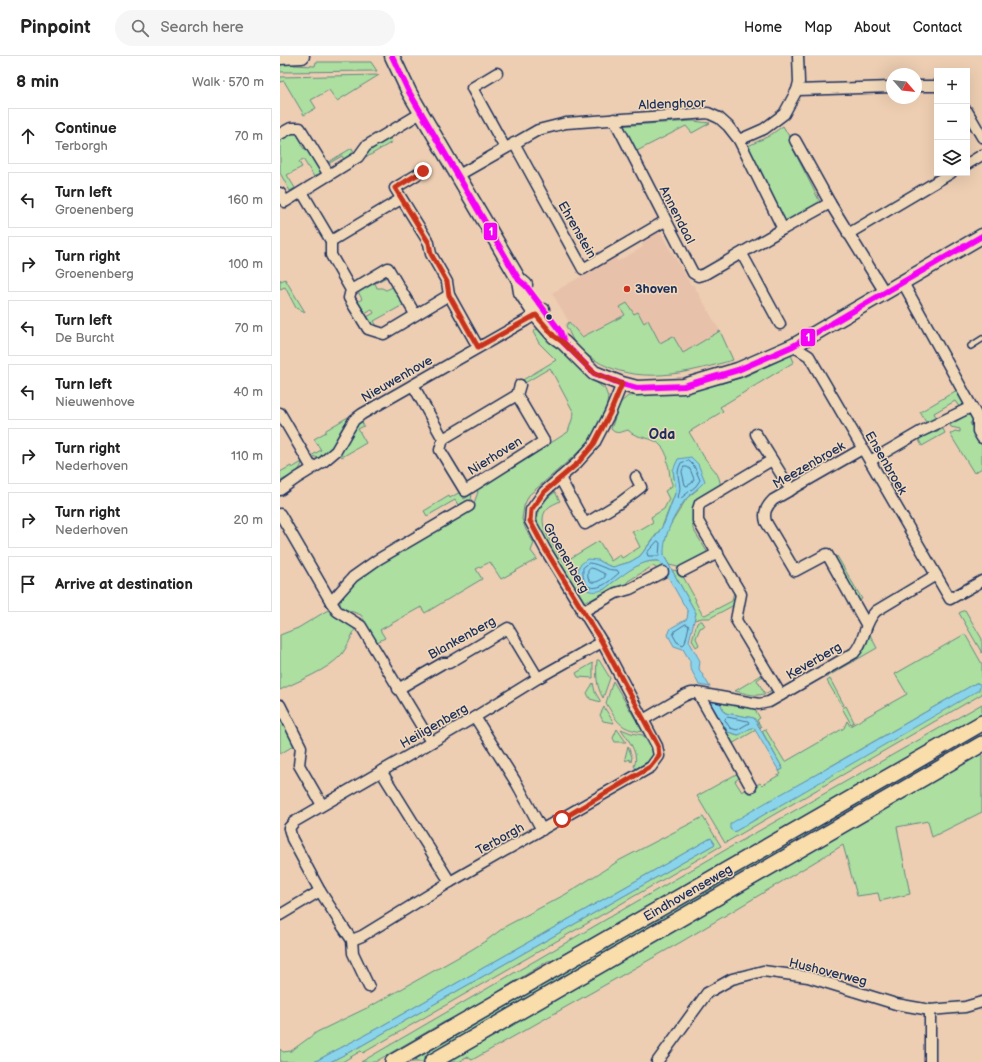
<!DOCTYPE html>
<meta charset="utf-8">
<style>
body{margin:0;font-family:"Balsamiq Sans",sans-serif;background:#f6f6f6;color:#222}
.controls{position:absolute;right:12px;top:12px;display:grid;overflow:hidden;border-radius:0px;box-shadow:0 4px 16px #0002}
.controls button{width:36px;height:36px;display:grid;place-items:center;padding:0;border:0;border-bottom:1px solid #e0e0e0;background:#fff;color:#222;font:20px sans-serif}
.compass{position:absolute;left:606px;top:12px;width:36px;height:36px;border-radius:50%;background:#fff;box-shadow:0 4px 16px #0002;rotate:118deg}
.stop{position:absolute;width:12px;height:12px;margin:-9px;border:3px solid #c8321e;border-radius:50%;background:#fff}
.stop.end{background:#c8321e;border-color:#fff;box-shadow:0 1px 4px #0008}
.list{margin:0;padding:0;list-style:none}
h2{display:flex;justify-content:space-between;align-items:center;height:52px;margin:0;padding:0 16px;font-size:17px}
h2 small{font-size:13px;font-weight:400;color:#767676}
.list li{display:grid;grid-template-columns:26px 1fr auto;gap:12px;align-items:center;box-sizing:border-box;height:56px;margin:0 8px 8px;padding:0 8px;border:1px solid #e0e0e0;border-radius:0px}
.list b{display:block;font-size:15px;white-space:nowrap}
.list p{margin:0;font-size:13px;white-space:nowrap;color:#767676}
.list em{font-size:13px;font-style:normal;color:#767676}
.icon{flex:none;width:22px;height:22px;fill:none;stroke:currentColor;stroke-width:2;stroke-linecap:round;stroke-linejoin:round}
.map{position:relative;flex:none;width:702px;height:1006px;overflow:hidden}
header{display:flex;align-items:center;gap:24px;box-sizing:border-box;height:56px;padding:0 20px;background:#fff;border-bottom:1px solid #e0e0e0}
header strong{font-size:19px}
nav{display:flex;gap:22px;margin-inline-start:auto;font-size:14px}
.search{width:280px;height:36px;background:#f6f6f6;display:flex;align-items:center;gap:10px;box-sizing:border-box;padding:0 14px;border-radius:22px;color:#767676;font-size:15px}
main{display:flex}
aside{flex:1;background:#fff}
.map>svg:first-child{display:block}
</style>
<header>
<strong>Pinpoint</strong>
<div class="search"><svg class="icon" aria-label="search" viewBox="0 0 24 24"><circle cx="10" cy="10" r="6"/><path d="M15 15l6 6"/></svg>Search here</div>
<nav><a>Home</a><a>Map</a><a>About</a><a>Contact</a></nav>
</header>
<main>
<aside>
<h2>8 min<small>Walk · 570 m</small></h2>
<ul class="list">
<li><svg class="icon" aria-label="ahead" viewBox="0 0 24 24"><path d="M12 20V5M6 11l6-6 6 6"/></svg><div><b>Continue</b><p>Terborgh</p></div><em>70 m</em></li>
<li><svg class="icon" aria-label="left" viewBox="0 0 24 24"><path d="M17 20v-9H6M10 6l-5 5 5 5"/></svg><div><b>Turn left</b><p>Groenenberg</p></div><em>160 m</em></li>
<li><svg class="icon" aria-label="right" viewBox="0 0 24 24"><path d="M7 20v-9h11M14 6l5 5-5 5"/></svg><div><b>Turn right</b><p>Groenenberg</p></div><em>100 m</em></li>
<li><svg class="icon" aria-label="left" viewBox="0 0 24 24"><path d="M17 20v-9H6M10 6l-5 5 5 5"/></svg><div><b>Turn left</b><p>De Burcht</p></div><em>70 m</em></li>
<li><svg class="icon" aria-label="left" viewBox="0 0 24 24"><path d="M17 20v-9H6M10 6l-5 5 5 5"/></svg><div><b>Turn left</b><p>Nieuwenhove</p></div><em>40 m</em></li>
<li><svg class="icon" aria-label="right" viewBox="0 0 24 24"><path d="M7 20v-9h11M14 6l5 5-5 5"/></svg><div><b>Turn right</b><p>Nederhoven</p></div><em>110 m</em></li>
<li><svg class="icon" aria-label="right" viewBox="0 0 24 24"><path d="M7 20v-9h11M14 6l5 5-5 5"/></svg><div><b>Turn right</b><p>Nederhoven</p></div><em>20 m</em></li>
<li><svg class="icon" aria-label="arrive" viewBox="0 0 24 24"><path d="M6 21V4h12l-3 4 3 4H6"/></svg><div><b>Arrive at destination</b></div></li>
</ul>
</aside>
<div class="map">
<svg width="702" height="1006" viewBox="0 0 702 1006">
<rect width="100%" height="100%" fill="#edceb2"/>
<filter id="ink" filterUnits="userSpaceOnUse"><feTurbulence type="fractalNoise" baseFrequency=".025" numOctaves="2"/><feDisplacementMap in="SourceGraphic" scale="8" xChannelSelector="R" yChannelSelector="G"/><feConvolveMatrix kernelMatrix="1 2 1 2 8 2 1 2 1" color-interpolation-filters="sRGB"/></filter>
<g filter="url(#ink)">
<polygon fill="#e8c1aa" points="379,174 411,229 413,228 440,275 403,297 400,292 380,287 368,264 364,267 358,256 354,258 345,259 302,281 289,266 272,237 335,201 338,205 363,191 361,185"/>
<g fill="#acdfa0" stroke="#64877f" fill-rule="evenodd">
<polygon points="0,6 10,6 14,9 35,10 36,6 91,6 97,15 0,16"/>
<polygon points="99,19 57,45 49,34 31,44 36,52 24,59 4,25 0,26 0,21"/>
<polygon points="413,65 430,67 412,77 406,70 351,98 337,70"/>
<polygon points="503,70 513,87 511,89 541,148 505,167 466,96 468,90 489,80"/>
<polygon points="15,73 25,86 21,88 24,93 28,91 42,114 40,121 36,124 23,103 19,106 22,111 7,119 15,132 10,135 0,117 0,80"/>
<polygon points="110,81 112,86 87,101 84,96"/>
<polygon points="72,92 74,96 72,103 66,106 62,100 46,109 45,108"/>
<polygon points="104,219 109,220 95,227 97,232 102,232 106,234 115,230 125,248 94,265 98,272 90,271 85,262 94,257 92,253 83,258 76,247 82,243 77,234"/>
<polygon points="0,223 1,225 5,223 25,256 16,252 5,231 0,233"/>
<path d="M347 247 354 258 358 256 364 267 368 264 380 287 393 280 403 297 440 275 453 304C407 317 357 331 313 303 308 299 302 296 298 292 293 286 290 277 286 270L289 266 302 281 345 259 340 251Z"/>
<polygon points="261,270 302,316 325,333 328,341 327,348 318,370 312,382 293,401 249,439 244,450 242,463 246,474 254,487 251,495 257,503 221,523 210,506 196,513 202,523 145,557 141,551 100,574 105,582 97,586 81,559 60,551 60,543 75,525 92,511 189,451 194,447 198,436 197,434 288,376 294,357 270,312 243,328 241,325 276,304 259,287 253,276"/>
<path d="M511 299 514 306 440 351 443 355 409 376C414 384 419 393 424 401 430 410 442 419 440 431L416 446 413 453V473L428 497 402 512 389 509 384 500 383 491 389 471 407 442 418 433 393 414 396 435 382 471 360 500 350 506 333 511 327 509 318 504 323 534C339 522 358 503 379 505L383 512 379 514 373 510 348 525 346 529 342 532H334L311 546 309 543 302 547 257 468C257 453 264 444 275 436L280 445C277 447 270 449 267 453 254 467 276 493 284 506L319 485 331 505 340 499 342 502 360 491 352 475 361 473 373 466 371 461 384 453 389 443 385 435 392 430V428C388 419 391 413 386 404L388 402C386 399 385 394 382 391 373 379 357 384 348 374 341 376 336 379 331 373L340 347 348 340 394 337 439 328 464 321Z"/>
<polygon points="677,334 684,346 683,351 680,352 675,345 654,357 658,365 647,368 640,356"/>
<polygon points="687,359 693,360 692,366 690,367 702,389 702,412 694,417 670,378 675,375 680,376 680,373 671,371 670,369"/>
<path d="M68 361 69 363C57 374 55 396 39 402L31 400 41 394 34 383 46 376V374Z"/>
<polygon points="81,365 84,370 78,373 86,387 62,401 59,397 77,369"/>
<polygon points="663,373 665,377 642,390 638,382"/>
<path d="M22 406C21 417 8 421 0 425V416L11 410 12 412Z"/>
<polygon points="180,436 184,443 192,438 191,444 180,452 175,444 147,460 144,455 169,440 170,442"/>
<polygon points="557,500 582,543 578,546 555,506"/>
<path d="M392 514 400 515 416 544 415 545 422 558 425 559 452 545 454 535C457 540 457 544 454 549L430 562H422L414 564 416 557Z"/>
<path d="M48 554C55 564 67 564 75 573 71 581 68 590 62 598 47 615 20 624 0 634V579L18 572Z"/>
<polygon points="685,554 702,583 702,597 679,557"/>
<polygon points="420,565 422,565 425,570 420,572 416,582 419,589 416,591 412,584 417,567"/>
<polygon points="589,577 597,592 545,622 544,620 580,598 585,591"/>
<path d="M685 578 702 608V638L445 787 417 740 460 716 462 720 455 725 462 736 469 732 470 733 480 727 482 729 501 718 499 715 503 713 482 675 485 673 505 706 564 672 567 665 570 670 627 638 615 618ZM696 627H698L681 643 454 776 462 761Z"/>
<path d="M317 604H319L330 622 323 642C316 630 316 618 317 604Z"/>
<polygon points="313,607 313,622 298,621 296,617"/>
<path d="M483 618 484 619 477 624 485 638 492 634C478 643 470 638 455 635Z"/>
<polygon points="550,623 564,649 562,650 547,625"/>
<path d="M333 625 363 676C339 673 337 665 326 647Z"/>
<polygon points="313,627 315,636 321,646 310,643 307,637"/>
<polygon points="429,645 448,676 458,679 471,672 474,672 476,674 450,689 426,648"/>
<polygon points="440,647 474,652 480,662 477,664 481,671 480,672 474,662 445,657"/>
<polygon points="702,648 702,660 283,903 268,905 221,934 200,951 164,966 95,1006 81,1006 447,793"/>
<polygon points="566,650 574,666 571,668 562,652"/>
<polygon points="324,651 334,667 323,665 320,659"/>
<polygon points="0,658 18,687 0,698"/>
<polygon points="337,673 346,686 335,686 333,682"/>
<path d="M341 673 351 677 363 679 374 697 370 704 356 713 354 710C360 699 348 683 341 673Z"/>
<polygon points="702,673 702,682 146,1006 131,1006"/>
<polygon points="348,690 352,701 351,706 349,703 346,705 345,702"/>
<polygon points="702,696 702,756 652,781 648,765 617,771 630,838 600,845 598,837 577,840 563,789 401,886 192,1004 188,1001 179,1006 168,1006"/>
<polygon points="423,761 441,790 83,997 81,995 62,1006 50,1006 79,991 435,788 431,782 98,972 34,1006 0,1006 0,993 3,996 11,995 37,976 91,950 191,894 207,884 226,870 286,838 340,804"/>
</g>
<g fill="#8ad4eb" stroke="#5e92b3">
<path d="M411 401 418 408 425 425C419 432 411 437 406 443 394 458 383 480 384 500L416 557 409 585 420 605 419 613 430 631 419 629 410 611V605L403 593 394 590 388 579 391 572 407 563 408 556 379 505C362 503 346 517 332 527 329 529 326 533 322 534 312 538 301 534 298 522 297 519 299 514 299 510L307 503 318 504 327 509 333 511 350 506 360 500 376 480 384 468 396 435 393 414 398 403Z"/>
<polygon points="696,627 700,628 700,631 699,634 454,776 450,773 450,768 485,747 555,708"/>
<polygon points="429,645 440,647 445,657 474,662 503,713 499,715 474,672 471,672 459,679 448,676"/>
<polygon points="431,782 435,788 79,991 50,1006 34,1006 98,972"/>
</g>
<g fill="none" stroke-linecap="round" stroke-linejoin="round">
<g stroke="#477196" stroke-width="1">
<path d="M409 405 414 410 420 424 416 430 400 443 398 441C404 427 393 421 401 407Z"/>
<polygon points="404,411 407,411 410,413 414,423 412,427 407,430 405,429 402,416"/>
<polygon points="378,485 380,487 379,500 368,500 367,497"/>
<path d="M309 507C320 508 326 515 337 514L339 517C334 521 327 528 321 530 306 536 302 524 303 512Z"/>
<path d="M311 512 315 513 325 518V521C316 528 306 530 308 515Z"/>
<polygon points="406,568 409,570 405,587 403,589 397,586 393,579 395,575"/>
<polygon points="447,661 468,665 469,667 457,674 450,672 445,664"/>
</g>
<g stroke="#1b2f5e" stroke-width="8">
<polyline id="lane" points="691,290 702,283"/>
</g>
<g stroke="#1b2f5e" stroke-width="13">
<g id="street">
<polyline points="217,17 192,32 225,92"/>
<polyline points="636,30 657,30"/>
<polyline points="517,34 612,31"/>
<polyline points="687,55 702,81"/>
<polyline points="334,63 413,217 418,220 425,218 503,173"/>
<polyline points="0,78 11,72 20,72 49,119"/>
<polyline points="459,84 484,73 504,58 517,34 519,26 518,0"/>
<polyline points="515,84 550,147 604,235"/>
<polyline points="234,87 303,213 385,165"/>
<polyline points="687,108 702,99"/>
<polyline points="143,115 115,132 149,187 151,198 167,226 169,239 198,291"/>
<polyline points="177,120 258,74 286,67 428,57 439,62 448,70 459,84 503,173 550,147"/>
<polyline points="22,136 51,185 51,199 71,234 69,242 88,273 104,278 169,239"/>
<polyline points="0,137 5,146 78,101 86,90 141,57"/>
<polyline points="568,178 671,117"/>
<polyline points="51,185 121,143"/>
<polyline points="462,198 500,268"/>
<polyline points="622,225 698,362 698,375 702,382"/>
<polyline points="71,234 108,212 135,258"/>
<polyline points="513,290 529,300 670,543 702,525"/>
<polyline points="133,329 163,383 160,394 185,435 264,385 237,339"/>
<polyline points="0,357 32,412"/>
<polyline points="476,378 511,434"/>
<polyline points="163,383 237,339 240,329"/>
<path d="M582 393 493 444C487 450 483 456 486 466L515 515 547 498 586 568"/>
<polyline points="492,404 420,447 418,453 418,465 461,538 456,564 501,639"/>
<polyline points="590,405 640,376 691,351"/>
<polyline points="280,422 305,468 341,446 361,431 356,421"/>
<polyline points="0,434 17,422 43,406 56,395 74,364 82,358 245,265 264,253"/>
<polyline points="0,458 51,546 57,555 81,570 151,686"/>
<polyline points="403,515 438,497"/>
<polyline points="51,546 73,521 97,504 189,450"/>
<polyline points="302,556 336,537 350,533 383,516"/>
<polyline points="118,633 163,607 169,607 228,572 258,622"/>
<polyline points="418,637 471,731"/>
<polyline points="0,649 21,691 19,709 42,749"/>
<polyline points="195,661 237,728 262,774"/>
<path d="M363 664 404 640 411 637H418L479 648 489 646 574 597C586 584 583 568 596 555L656 519"/>
<polyline points="101,715 170,826"/>
<polyline points="9,772 14,766 195,661 258,622 322,586"/>
<polyline points="9,772 12,783 40,835 63,871 72,884 73,897 89,931"/>
<polyline points="0,859 40,835"/>
<polyline points="72,884 82,880 170,826 371,711 379,700 377,690 322,586 265,493 250,465 251,454 264,436 297,407 314,388 330,357 342,328"/>
<polyline points="650,954 650,1006"/>
<polyline points="377,1006 427,937 452,923 483,915 528,921 616,948 650,954 685,951 702,946"/>
</g>
</g>
<g stroke="#1b2f5e" stroke-width="17">
<g id="secondary">
<polyline points="112,0 129,36 239,224 245,229"/>
<polyline points="0,1 22,0"/>
<polyline points="239,224 241,236 256,259 274,280 284,287 314,317 342,328 357,332 404,330 458,314 513,290 702,180"/>
</g>
</g>
<g stroke="#1b2f5e" stroke-width="18">
<g id="primary">
<polyline points="113,1006 702,667"/>
<polyline points="152,1006 702,688"/>
</g>
</g>
<use href="#lane" stroke="#f1d8b9" stroke-width="5"/>
<use href="#street" stroke="#f1d8b9" stroke-width="10"/>
<use href="#secondary" stroke="#f1d8b9" stroke-width="14"/>
<use href="#primary" stroke="#f9deab" stroke-width="15"/>
<g stroke="#f1d8b9" stroke-width="9">
<polyline id="bus-1" points="112,0 129,36 239,224 246,230 280,275 284,287 314,317 342,328 357,332 404,330 458,314 513,290 702,180"/>
</g>
<use href="#bus-1" stroke="#f402f7" stroke-width="6"/>
</g>
</g>
<g fill="none" stroke-linecap="round" stroke-linejoin="round" filter="url(#ink)">
<polyline stroke="#c8321e" stroke-width="5" points="143,115 115,132 149,187 151,198 167,226 169,239 198,291 256,259 274,280 284,287 314,317 342,328 330,357 314,388 298,407 264,436 251,454 250,465 265,493 322,586 378,690 379,700 370,711 282,763"/>
</g>
<circle fill="#c8321e" stroke="#f1d8b9" stroke-width="1.5" cx="347" cy="233" r="4"/>
<circle fill="#1b2f5e" stroke="#f1d8b9" stroke-width="1.5" cx="269" cy="261" r="3.5"/>
<g text-anchor="middle" dominant-baseline="central" stroke-width="3" stroke-linejoin="round" paint-order="stroke">
<g font-size="13" fill="#1b2f5e" stroke="#f1d8b9">
<text transform="translate(392 48) rotate(-2)">Aldenghoor</text>
<text transform="translate(397 159) rotate(63)">Annendaal</text>
<text transform="translate(297 174) rotate(60)">Ehrenstein</text>
<text transform="translate(117 323) rotate(-30)">Nieuwenhove</text>
<text transform="translate(215 400) rotate(-32)">Nierhoven</text>
<text transform="translate(606 407) rotate(60)">Ensenbroek</text>
<text transform="translate(529 409) rotate(-30)">Meezenbroek</text>
<text transform="translate(286 502) rotate(60)">Groenenberg</text>
<text transform="translate(182 582) rotate(-29)">Blankenberg</text>
<text transform="translate(534 605) rotate(-30)">Keverberg</text>
<text transform="translate(154 670) rotate(-30)">Heiligenberg</text>
<text transform="translate(220 783) rotate(-29)">Terborgh</text>
<text transform="translate(408 837) rotate(-30)">Eindhovenseweg</text>
<text transform="translate(548 916) rotate(14)">Hushoverweg</text>
</g>
<g font-size="13" font-weight="bold" fill="#1b2f5e" stroke="#f1d8b9" text-anchor="start">
<text x="355" y="233">3hoven</text>
</g>
<g font-size="14" font-weight="bold" fill="#1b2f5e" stroke="#f1d8b9">
<text x="382" y="378">Oda</text>
</g>
</g>
<g stroke="#f1d8b9" stroke-width="1.5">
<rect x="203" y="166" width="15" height="19" rx="4" fill="#f402f7"/>
<rect x="520" y="272" width="16" height="19" rx="4" fill="#f402f7"/>
</g>
<g font-size="11" text-anchor="middle" font-weight="bold" fill="#fff">
<text x="211" y="179">1</text>
<text x="528" y="285">1</text>
</g>
</svg>
<div class="controls">
<button>+</button>
<button>−</button>
<button><svg class="icon" aria-label="layers" viewBox="0 0 24 24"><path d="M12 4l9 5-9 5-9-5zM3 14l9 5 9-5"/></svg></button>
</div>
<svg class="compass" viewBox="-18 -18 36 36"><path d="M0-13l5 13h-10z" fill="#e53935"/><path d="M0 13l5-13h-10z" fill="#767676"/></svg>
<div class="stop" style="left:282px;top:763px"></div>
<div class="stop end" style="left:143px;top:115px"></div>
</div>
</main>
